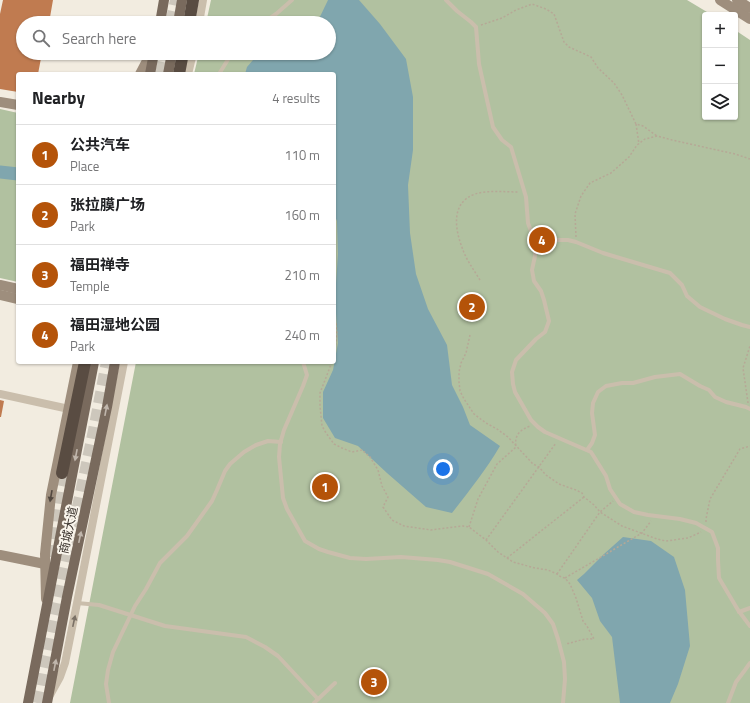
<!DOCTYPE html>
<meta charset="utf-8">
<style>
body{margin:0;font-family:"Titillium Web","Noto Sans SC",sans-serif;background:#f6f6f6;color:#202124}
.controls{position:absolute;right:12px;top:12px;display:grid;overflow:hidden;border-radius:4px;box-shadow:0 1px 3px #0004}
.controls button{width:36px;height:36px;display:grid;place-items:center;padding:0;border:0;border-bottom:1px solid #e0e0e0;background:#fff;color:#202124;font:20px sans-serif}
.you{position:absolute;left:443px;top:469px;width:14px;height:14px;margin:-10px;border:3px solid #fff;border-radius:50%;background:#1a73e8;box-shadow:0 0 0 6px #1a73e833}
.badge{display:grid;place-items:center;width:26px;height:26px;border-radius:50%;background:#b45309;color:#fff;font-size:13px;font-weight:700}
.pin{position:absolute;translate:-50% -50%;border:2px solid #fff;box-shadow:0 1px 4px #0006}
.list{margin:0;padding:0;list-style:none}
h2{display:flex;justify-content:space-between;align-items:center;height:52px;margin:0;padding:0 16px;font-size:17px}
h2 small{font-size:13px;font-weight:400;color:#757577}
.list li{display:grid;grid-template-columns:26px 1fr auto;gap:12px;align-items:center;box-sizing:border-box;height:60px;padding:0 16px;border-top:1px solid #e0e0e0}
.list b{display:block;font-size:15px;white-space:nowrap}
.list p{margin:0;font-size:13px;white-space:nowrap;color:#757577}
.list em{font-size:13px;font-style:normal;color:#757577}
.icon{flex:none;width:22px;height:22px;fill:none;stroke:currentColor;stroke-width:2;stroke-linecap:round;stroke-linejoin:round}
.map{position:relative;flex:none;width:750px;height:703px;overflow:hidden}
.search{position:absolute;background:#fff;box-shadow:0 1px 3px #0004;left:16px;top:16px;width:320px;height:44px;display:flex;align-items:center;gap:10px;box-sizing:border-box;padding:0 14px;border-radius:22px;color:#757577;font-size:15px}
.panel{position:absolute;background:#fff;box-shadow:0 1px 3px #0004;left:16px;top:72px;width:320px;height:292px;border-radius:4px}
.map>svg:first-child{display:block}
</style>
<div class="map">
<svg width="750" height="703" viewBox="0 0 750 703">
<rect width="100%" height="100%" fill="#f2ece0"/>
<g fill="#b1c1a0">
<polygon points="211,0 687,0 712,15 705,15 705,117 735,117 735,30 750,40 750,703 70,703 136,362 334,362 334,74 194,74 199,53 329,53 329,23 206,23"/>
<polygon points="0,109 18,113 18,282 0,278"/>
</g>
<g fill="#80a6ae">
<path d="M328 0H359L380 24 406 59 413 97V150L408 185 410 233 416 274 428 309 447 345 452 385 463 407 470 425 500 446C486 470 469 491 452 513L426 507 387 473 358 446 335 438 323 418V392L333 370 338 343 335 298 338 254 337 221 334 214V74H245L247 67 259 53H329V23H317Z"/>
<polygon points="623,537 651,541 674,557 685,590 690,646 678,684 670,703 620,703 612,637 600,621 592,598 577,580 584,574 604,554"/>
</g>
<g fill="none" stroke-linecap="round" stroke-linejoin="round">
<polyline stroke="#80a6ae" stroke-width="13" points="0,172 18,174"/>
</g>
<g fill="#c07b50">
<polygon points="3,0 53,0 49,23 23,23 23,53 42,53 38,74 18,74 18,92 0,89 0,14"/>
<polygon points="0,400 4,401 1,417 0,417"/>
</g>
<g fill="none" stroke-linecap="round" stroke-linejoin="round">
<g stroke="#cdc7bc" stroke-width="12" stroke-dasharray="12 6" stroke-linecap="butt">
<polyline points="171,23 176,0"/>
<polyline points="161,74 165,53"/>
<path d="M50 575C51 540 55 506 62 473"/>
<polyline points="37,703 94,430 107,362"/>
</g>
<g stroke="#b6a896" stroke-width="1.5" stroke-dasharray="2 2" stroke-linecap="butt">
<polyline points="481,25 502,18 516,10 532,4 546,9 554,14 564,42 569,47 591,57 598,68 614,83 622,95 636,124 643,126 657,136"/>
<polyline points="636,124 639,144"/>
<polyline points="576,237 575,214 581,196 590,183 611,173 629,157 637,145 645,139 657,136 672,140 735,154 750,159"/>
<path d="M480 280C474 270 467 261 463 250 455 230 450 203 475 194 488 190 506 192 519 192"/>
<polyline points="334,320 336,323 337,334 334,355"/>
<polyline points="470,335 466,353 461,363 459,372 459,382 460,391 464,399 474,414 486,423 497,429 508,437 533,464 539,467 546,475 559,484 576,490 582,493 584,497 594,505 600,512 622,526 657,539 666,541 688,538 701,532"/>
<path d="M332 362 320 393V406L322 426 326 433 334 444 342 448 352 452 362 450 370 457 378 470 382 486 388 497 383 507 392 520 404 526 431 530 463 526 469 527 486 540 498 552 513 562 535 568 548 570 557 574 561 577 565 578 570 584 576 598 583 621 587 626 594 639C582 638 577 642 565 644"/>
<polyline points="748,403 743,368 750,346"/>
<polyline points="706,522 706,519 710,499 740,449 750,446"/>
<path d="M469 527 478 499 497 464 516 447C514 435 520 430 530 426"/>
<polyline points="486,540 556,443"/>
<polyline points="507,558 584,497"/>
<polyline points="557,574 600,512 613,501"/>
<polyline points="565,578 642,533 651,521"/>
</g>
<g stroke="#cabeac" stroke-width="4">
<polyline points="446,0 457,11 471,22 476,27 479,64 493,127 502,140 511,147 526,197 528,223 536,245 535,256 532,270 534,281 541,291 544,300 549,321 545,332 536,339 516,360 512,372 513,384 515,392 531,420 538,427 545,432 591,452 606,476 610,489 620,504 634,512 648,515 680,519 696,523 712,532 718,548 718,560 719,578 738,610 750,626"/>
<polyline points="263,23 276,14 292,0"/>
<polyline points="219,74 232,53"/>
<polyline points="536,245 547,241 557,240 568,240 576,242 603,253 670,273 682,285 687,296 700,307 725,319 742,325 750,327"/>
<polyline points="303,362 307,375 303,386 284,430 280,444 279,457 283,498 287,509 305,541 319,549 328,552 350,558 366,559 401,557 438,560 450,562 488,574 523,594 545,613 553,624 558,639 564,662 565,679 563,703"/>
<polyline points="587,450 592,443 595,435 592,413 593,403 598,392 606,386 622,383 633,383 655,377 680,374 700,386 709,390 715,397 726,402 746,407 750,409"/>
<polyline points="77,603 99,605 165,626 246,637 265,647 278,656 318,699"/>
<polyline points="739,612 750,608"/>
<polyline points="109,703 106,684 108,670 113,652 135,606 146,589 160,563 187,536 212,501 217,490 225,471 230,464 244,452 256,445 268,441 281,442"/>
<polyline points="314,703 335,683"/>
<polyline points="728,703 736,682 745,670 750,663"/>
</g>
<g stroke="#cabeac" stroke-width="8">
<polyline points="199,23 203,0"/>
<polyline points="188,74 193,53"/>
<polyline points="0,394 69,409"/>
<polyline points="50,695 60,677 65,663 77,603 124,362"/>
</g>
<g stroke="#9e8e7d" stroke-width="10">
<polyline points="720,0 750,19"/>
<polyline points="737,0 750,8"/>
<polyline points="140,74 151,53"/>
<polyline points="0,102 18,105"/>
<polyline points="0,285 18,289"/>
<polyline points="0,295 18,299"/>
<polyline points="0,555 45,564"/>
<polyline points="46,599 45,554 51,495 78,362"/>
</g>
<g stroke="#796a5d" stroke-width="10">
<polyline points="160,23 164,0"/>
<polyline points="178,23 182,0"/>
<polyline points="150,74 154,53"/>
<polyline points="168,74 172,53"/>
<polyline points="28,703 94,362"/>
<polyline points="47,703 67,597 107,407 115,362"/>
</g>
<g stroke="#594c42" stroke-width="12">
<polyline points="189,23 193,0"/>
<polyline points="179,74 183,53"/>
<polyline points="62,473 85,362"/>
</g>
</g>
<defs><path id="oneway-solid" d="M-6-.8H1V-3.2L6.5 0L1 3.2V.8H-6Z"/></defs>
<g fill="#c0b6ac">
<use href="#oneway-solid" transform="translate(106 410) rotate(-79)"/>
<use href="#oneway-solid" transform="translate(76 455) rotate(101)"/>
<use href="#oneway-solid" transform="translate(80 537) rotate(-78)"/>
<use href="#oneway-solid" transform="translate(55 665) rotate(-79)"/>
</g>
<use fill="#524840" href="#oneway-solid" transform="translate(51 496) rotate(100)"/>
<use fill="#7a7065" href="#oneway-solid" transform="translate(74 621) rotate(-78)"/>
<g text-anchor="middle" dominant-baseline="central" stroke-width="4" stroke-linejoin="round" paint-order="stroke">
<g font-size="12" fill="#38312b" stroke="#faf5ec">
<text transform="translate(68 530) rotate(-78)">商城大道</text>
</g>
</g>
</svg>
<div class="controls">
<button>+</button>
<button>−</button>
<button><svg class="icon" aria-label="layers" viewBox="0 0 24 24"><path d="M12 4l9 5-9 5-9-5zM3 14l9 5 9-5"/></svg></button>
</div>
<div class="you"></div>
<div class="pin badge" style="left:325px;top:487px">1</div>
<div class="pin badge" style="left:472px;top:307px">2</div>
<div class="pin badge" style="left:374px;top:682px">3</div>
<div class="pin badge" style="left:542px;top:240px">4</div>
<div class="search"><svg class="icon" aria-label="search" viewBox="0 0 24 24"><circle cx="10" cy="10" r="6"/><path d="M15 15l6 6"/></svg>Search here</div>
<section class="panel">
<h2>Nearby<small>4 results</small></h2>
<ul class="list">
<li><span class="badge">1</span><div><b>公共汽车</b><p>Place</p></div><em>110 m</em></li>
<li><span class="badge">2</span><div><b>张拉膜广场</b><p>Park</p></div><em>160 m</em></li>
<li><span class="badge">3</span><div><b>福田禅寺</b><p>Temple</p></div><em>210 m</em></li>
<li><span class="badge">4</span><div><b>福田湿地公园</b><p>Park</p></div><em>240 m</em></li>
</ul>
</section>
</div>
